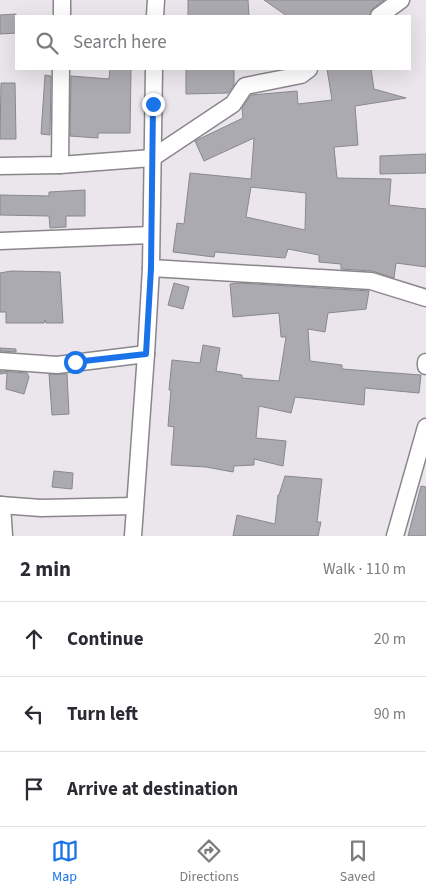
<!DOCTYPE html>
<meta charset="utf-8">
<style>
body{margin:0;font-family:"Source Sans 3",sans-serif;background:#f7f7f7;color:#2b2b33}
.stop{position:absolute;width:15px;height:15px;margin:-11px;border:4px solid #1a73e8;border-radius:50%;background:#fff}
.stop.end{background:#1a73e8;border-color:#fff;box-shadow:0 1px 5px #0008}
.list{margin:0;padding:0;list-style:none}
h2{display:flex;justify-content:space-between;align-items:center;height:65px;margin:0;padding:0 20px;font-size:21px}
h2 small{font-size:16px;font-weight:400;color:#7c7c81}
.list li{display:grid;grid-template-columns:32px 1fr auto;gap:15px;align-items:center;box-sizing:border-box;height:75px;padding:0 20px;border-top:1px solid #e1e1e2}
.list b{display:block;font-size:19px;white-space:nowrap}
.list em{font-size:16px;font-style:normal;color:#7c7c81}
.icon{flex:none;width:28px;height:28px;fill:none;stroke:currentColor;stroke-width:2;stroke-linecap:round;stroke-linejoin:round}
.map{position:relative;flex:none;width:426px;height:536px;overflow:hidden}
.search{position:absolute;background:#fff;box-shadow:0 5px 20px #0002;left:15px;right:15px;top:15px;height:55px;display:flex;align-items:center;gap:12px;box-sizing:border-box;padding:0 18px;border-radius:0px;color:#7c7c81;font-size:19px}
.sheet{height:290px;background:#fff}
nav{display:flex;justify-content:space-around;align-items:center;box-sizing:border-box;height:70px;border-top:1px solid #e1e1e2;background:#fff;font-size:14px;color:#7c7c81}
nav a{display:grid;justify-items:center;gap:2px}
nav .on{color:#1a73e8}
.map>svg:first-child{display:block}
</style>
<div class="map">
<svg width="426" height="536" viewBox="0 0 426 536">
<rect width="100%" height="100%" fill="#eae6ec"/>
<g fill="#aaaab0" stroke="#88888e" fill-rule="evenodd">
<polygon points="188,0 248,0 249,16 188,16"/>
<polygon points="264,0 384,0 373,8 369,16 287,16"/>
<polygon points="16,14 16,33 0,34 0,15"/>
<polygon points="110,69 131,69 130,133 98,133 98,138 70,136 71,76 109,79"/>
<polygon points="186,69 234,69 234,85 228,93 186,94"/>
<path d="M327 69H371L374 89 406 98 355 106 358 145 334 147 337 178 391 179 389 205 426 209V267L396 263 394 278 372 271 341 269V264L319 262V255L288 249 285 258 215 252 214 257 173 252 177 223 184 224 190 173 251 179 254 138 204 161 195 141 243 118 242 108 251 95 297 91 298 104 332 100ZM251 187 306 193 305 230 246 217Z"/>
<polygon points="45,75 51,76 50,135 41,134"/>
<polygon points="1,83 15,83 16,139 0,139"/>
<polygon points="426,154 426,173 380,174 380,156"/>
<polygon points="85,190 85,216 66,216 66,227 50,228 49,216 0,215 0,195 49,196 49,192"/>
<polygon points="11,271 60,272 63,323 46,323 45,320 44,323 6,323 6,312 0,312 0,273"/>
<polygon points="174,283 189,287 183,309 168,305"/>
<polygon points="239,283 369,291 366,309 328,313 325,332 308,329 310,361 342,365 342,369 421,375 419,393 365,388 364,405 295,397 291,413 259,406 256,438 286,441 283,466 254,459 254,465 234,466 233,472 206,467 171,465 174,427 168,426 171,390 169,390 172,360 200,363 203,345 220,348 216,371 242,375 242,378 279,381 286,337 281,337 279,313 233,317 230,284"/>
<polygon points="0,348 16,349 16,352 0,351"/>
<polygon points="0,371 27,373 29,377 24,394 6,389 7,373 0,374"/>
<polygon points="49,374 67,374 69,414 52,415"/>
<polygon points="54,471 73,473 72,489 52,487"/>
<polygon points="285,476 322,479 317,522 321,522 318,536 233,536 237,515 275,524 278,495 279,495"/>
<polygon points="421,486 426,487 426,536 408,536"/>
</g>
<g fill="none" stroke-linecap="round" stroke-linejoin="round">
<g stroke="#8a868b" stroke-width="19">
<g id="street">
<polyline points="62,16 62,0"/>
<polyline points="155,16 156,0"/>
<polyline points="379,16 401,0"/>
<polyline points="60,165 61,69"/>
<polyline points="0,166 60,165 152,158 233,104 245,86 301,75 309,69"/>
<polyline points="0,241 151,235"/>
<polyline points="151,268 371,281 426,298"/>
<polyline points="0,361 57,365 146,354"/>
<polyline points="426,362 426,366"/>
<polyline points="0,505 41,508 134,506"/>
<polyline points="2,505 4,536"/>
<polyline points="133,536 146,354 151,268 154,69"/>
<polyline points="395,536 426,427"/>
</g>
</g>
<use href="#street" stroke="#fff" stroke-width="16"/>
</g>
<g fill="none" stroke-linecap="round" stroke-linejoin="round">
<polyline stroke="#1a73e8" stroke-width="6" points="75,362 146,354 151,268 153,104"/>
</g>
</svg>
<div class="stop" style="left:75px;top:362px"></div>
<div class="stop end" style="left:153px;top:104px"></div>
<div class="search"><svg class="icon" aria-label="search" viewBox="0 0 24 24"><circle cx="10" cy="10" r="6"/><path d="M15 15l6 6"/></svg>Search here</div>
</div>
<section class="sheet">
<h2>2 min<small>Walk · 110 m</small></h2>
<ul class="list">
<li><svg class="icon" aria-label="ahead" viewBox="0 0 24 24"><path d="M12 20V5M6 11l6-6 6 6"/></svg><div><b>Continue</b></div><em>20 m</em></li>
<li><svg class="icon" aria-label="left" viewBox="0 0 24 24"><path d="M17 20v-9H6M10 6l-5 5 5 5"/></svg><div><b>Turn left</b></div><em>90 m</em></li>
<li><svg class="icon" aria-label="arrive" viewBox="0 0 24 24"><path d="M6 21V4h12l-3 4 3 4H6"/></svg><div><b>Arrive at destination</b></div></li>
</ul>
</section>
<nav>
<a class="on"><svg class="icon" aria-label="map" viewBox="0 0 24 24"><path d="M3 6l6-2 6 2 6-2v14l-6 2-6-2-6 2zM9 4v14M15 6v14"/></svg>Map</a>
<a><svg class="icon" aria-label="directions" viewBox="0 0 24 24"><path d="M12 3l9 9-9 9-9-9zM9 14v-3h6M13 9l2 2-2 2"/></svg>Directions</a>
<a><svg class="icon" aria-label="saved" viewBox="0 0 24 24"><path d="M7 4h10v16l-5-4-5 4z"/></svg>Saved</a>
</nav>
